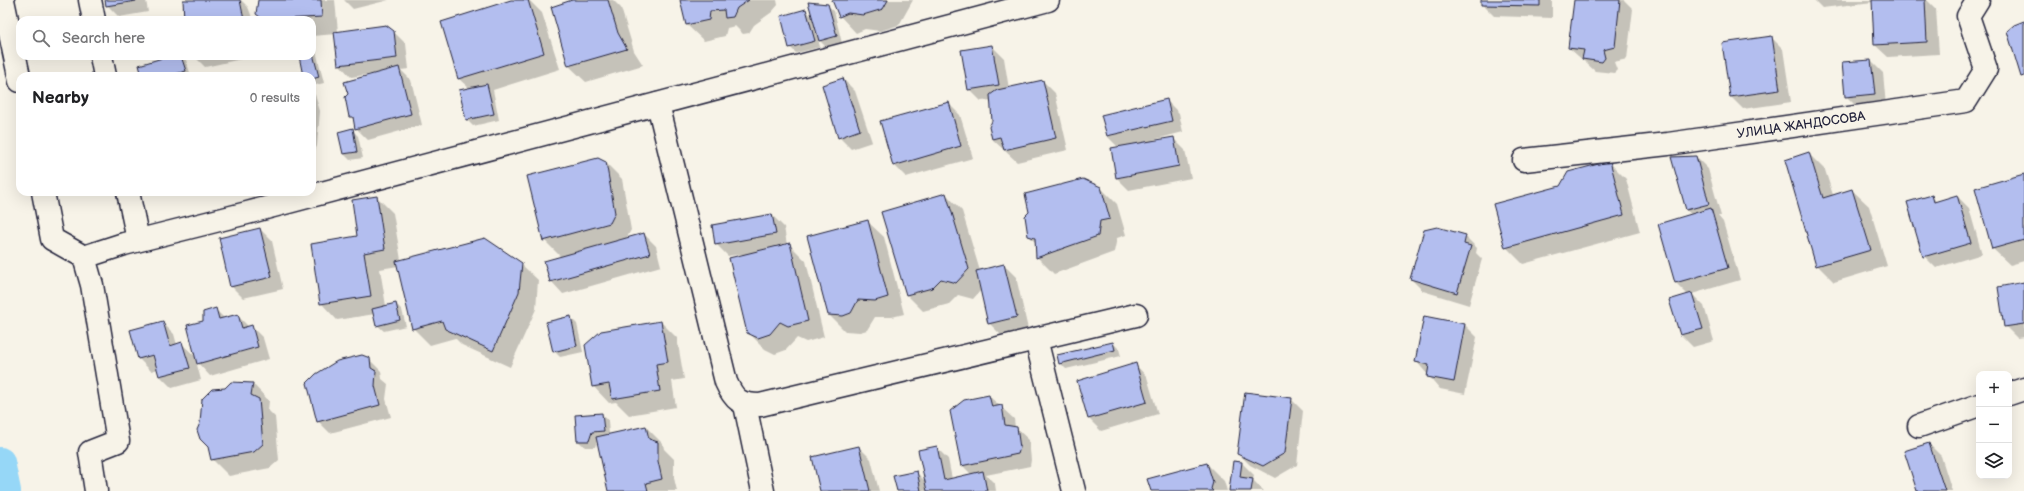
<!DOCTYPE html>
<meta charset="utf-8">
<style>
body{margin:0;font-family:"Balsamiq Sans",sans-serif;background:#f6f6f6;color:#202124}
.controls{position:absolute;right:12px;bottom:12px;display:grid;overflow:hidden;border-radius:8px;box-shadow:0 4px 16px #0002}
.controls button{width:36px;height:36px;display:grid;place-items:center;padding:0;border:0;border-bottom:1px solid #e0e0e0;background:#fff;color:#202124;font:20px sans-serif}
.list{margin:0;padding:0;list-style:none}
h2{display:flex;justify-content:space-between;align-items:center;height:52px;margin:0;padding:0 16px;font-size:17px}
h2 small{font-size:13px;font-weight:400;color:#757577}
.icon{flex:none;width:22px;height:22px;fill:none;stroke:currentColor;stroke-width:2;stroke-linecap:round;stroke-linejoin:round}
.map{position:relative;flex:none;width:2024px;height:491px;overflow:hidden}
.search{position:absolute;background:#fff;box-shadow:0 4px 16px #0002;left:16px;top:16px;width:300px;height:44px;display:flex;align-items:center;gap:10px;box-sizing:border-box;padding:0 14px;border-radius:12px;color:#757577;font-size:15px}
.panel{position:absolute;background:#fff;box-shadow:0 4px 16px #0002;left:16px;top:72px;width:300px;height:124px;border-radius:12px}
.map>svg:first-child{display:block}
</style>
<div class="map">
<svg width="2024" height="491" viewBox="0 0 2024 491">
<rect width="100%" height="100%" fill="#f7f3e8"/>
<filter id="ink" filterUnits="userSpaceOnUse"><feTurbulence type="fractalNoise" baseFrequency=".025" numOctaves="2"/><feDisplacementMap in="SourceGraphic" scale="8" xChannelSelector="R" yChannelSelector="G"/><feConvolveMatrix kernelMatrix="1 2 1 2 8 2 1 2 1" color-interpolation-filters="sRGB"/></filter>
<g filter="url(#ink)">
<g fill="#0003">
<polygon points="106,0 146,0 148,12 119,17 107,5"/>
<polygon points="184,0 241,0 248,7 253,20 185,20"/>
<polygon points="259,0 335,0 338,32 394,32 406,44 409,69 401,70 411,80 422,125 368,140 356,128 355,121 350,116 373,74 351,77 339,64 336,34 312,36 312,20 263,20 257,14"/>
<polygon points="344,0 389,0 353,9"/>
<polygon points="514,0 529,0 542,13 560,69 493,90 499,120 473,126 467,120 469,88 459,79"/>
<polygon points="576,0 613,0 621,8 634,51 643,65 586,82 569,66 552,7"/>
<polygon points="681,0 777,0 778,5 772,12 754,25 749,33 743,34 735,26 727,28 725,36 704,41 687,25"/>
<polygon points="833,0 913,0 899,25 880,31 865,29 856,33 840,16"/>
<polygon points="1482,0 1552,0 1552,18 1494,16 1482,4"/>
<polygon points="1575,0 1624,0 1633,9 1627,59 1614,62 1617,70 1614,73 1595,71 1569,48"/>
<polygon points="1814,0 1927,0 1936,9 1939,54 1888,57 1875,45 1873,2 1822,8"/>
<polygon points="827,5 834,11 842,43 826,47 818,39 820,47 796,53 790,47 806,10 813,18"/>
<polygon points="1771,37 1783,49 1791,102 1743,109 1731,97"/>
<polygon points="992,46 1004,58 1009,89 1043,81 1055,93 1068,150 1017,162 992,139 992,100 981,101 969,89"/>
<polygon points="312,47 316,51 324,83 312,86 312,76 304,76 300,56 312,56"/>
<polygon points="172,56 182,56 186,60 191,76 144,76"/>
<polygon points="194,56 255,56 205,67"/>
<polygon points="1871,61 1883,73 1886,106 1858,108 1846,96 1843,63"/>
<polygon points="843,79 855,91 872,142 851,149 839,137"/>
<polygon points="312,92 315,95 320,111 317,146 312,156"/>
<polygon points="1167,101 1179,113 1183,132 1153,140 1153,141 1173,138 1185,150 1191,178 1129,190 1117,178 1119,148 1107,136"/>
<polygon points="948,103 960,115 973,158 906,177 894,165"/>
<polygon points="352,130 358,136 363,158 350,160 344,154 339,132"/>
<polygon points="1809,154 1825,170 1833,195 1852,190 1869,206 1887,266 1834,282 1817,265"/>
<polygon points="1696,157 1708,169 1721,216 1718,216 1723,222 1740,280 1692,294 1704,306 1714,341 1693,347 1681,335 1670,301 1688,295 1676,283 1659,224 1692,215 1686,210"/>
<polygon points="605,162 622,179 631,230 626,239 644,234 656,246 661,266 563,294 551,281 561,257 544,240"/>
<polygon points="1609,162 1626,179 1640,232 1523,264 1506,247 1560,187"/>
<polygon points="2024,175 2024,261 2010,265 1993,249 1976,189"/>
<polygon points="1100,187 1117,204 1126,235 1117,238 1114,252 1054,274 1037,257 1036,243 1029,236"/>
<polygon points="946,194 962,211 980,271 1004,265 1016,277 1028,329 1001,335 989,323 981,290 973,299 958,295 949,304 923,311 907,295 883,213"/>
<polygon points="1931,196 1937,202 1957,196 1969,208 1982,254 1936,268 1924,256"/>
<polygon points="377,197 393,213 401,260 521,264 538,280 536,309 510,367 462,345 455,338 430,345 413,328 398,266 380,269 386,306 396,304 402,310 406,326 384,331 377,325 375,314 337,320 321,303 358,237"/>
<polygon points="772,215 784,227 787,245 789,244 806,261 824,337 806,342 797,338 786,350 775,354 765,349 748,332 742,254 728,256 716,244"/>
<polygon points="867,221 884,237 904,314 892,317 875,317 867,330 860,332 845,331 829,315"/>
<polygon points="260,229 272,241 283,289 243,298 231,286"/>
<polygon points="1465,236 1477,248 1476,253 1482,259 1469,305 1423,291 1411,279"/>
<polygon points="2024,283 2024,337 2017,338 2005,326"/>
<polygon points="216,310 224,318 237,315 249,327 251,326 263,338 269,359 210,376 196,361 201,380 172,388 160,376 158,369 151,371 139,359 162,322 174,334 177,345 182,344 197,358 204,322"/>
<polygon points="1425,317 1465,325 1477,337 1465,394 1440,389 1416,361"/>
<polygon points="571,318 577,324 583,352 560,357 554,351"/>
<polygon points="661,322 677,338 684,379 672,381 676,407 629,415 616,402 609,403 593,386"/>
<polygon points="1113,343 1119,349 1121,356 1066,369 1060,363"/>
<polygon points="369,359 381,371 382,379 388,384 386,399 391,417 330,433 318,421"/>
<polygon points="1135,364 1147,377 1158,414 1101,431 1089,419"/>
<polygon points="232,383 253,384 269,401 268,410 275,417 279,460 270,468 229,476 212,459 225,389"/>
<polygon points="989,396 1014,419 1015,427 1029,440 1031,460 1030,466 986,475 995,484 996,491 898,491 916,472 926,482 936,447 948,459 952,479 972,475 962,465"/>
<polygon points="1291,399 1303,411 1297,465 1275,478 1250,465 1238,453"/>
<polygon points="601,414 608,420 609,435 646,427 663,444 664,449 674,459 674,478 677,491 609,491 598,439 595,447 585,447 578,441 576,415"/>
<polygon points="1929,444 1941,456 1952,491 1918,491"/>
<polygon points="859,447 871,459 879,491 821,491"/>
<polygon points="1242,463 1254,475 1253,480 1264,491 1230,491"/>
<polygon points="1207,464 1224,481 1227,491 1152,491"/>
</g>
<g fill="none" stroke-linecap="round" stroke-linejoin="round">
<polyline stroke="#96d7f7" stroke-width="30" points="0,462 6,491"/>
</g>
<g fill="#b3beef" stroke="#22223b">
<polygon points="105,0 136,0 136,1 106,6"/>
<polygon points="183,0 240,0 244,20 184,20"/>
<polygon points="258,0 321,0 322,17 264,20 256,14"/>
<polygon points="511,0 528,0 544,53 458,79 441,22"/>
<polygon points="572,0 608,0 618,33 627,49 568,66 551,7"/>
<polygon points="680,0 749,0 737,8 733,17 725,18 724,10 710,11 709,20 686,25"/>
<polygon points="832,0 888,0 883,9 863,15 848,13 839,17"/>
<polygon points="1481,0 1540,0 1540,6 1481,5"/>
<polygon points="1574,0 1620,0 1615,47 1603,50 1605,58 1602,62 1582,59 1584,50 1568,48"/>
<polygon points="1872,0 1925,0 1927,42 1874,45"/>
<polygon points="808,2 828,4 837,36 819,41"/>
<polygon points="806,9 815,41 789,48 781,16"/>
<polygon points="2024,21 2024,76 2021,77 2007,31 2014,25"/>
<polygon points="386,25 394,31 397,58 338,65 334,32"/>
<polygon points="1772,36 1780,90 1730,97 1722,43"/>
<polygon points="992,45 999,85 968,90 961,50"/>
<polygon points="312,50 319,77 312,79 312,76 303,76 299,56 312,56"/>
<polygon points="169,56 181,56 186,71 167,76 142,76 139,65"/>
<polygon points="1871,60 1875,94 1845,97 1842,62"/>
<polygon points="399,67 411,114 355,129 353,117 349,117 345,97 348,94 344,82"/>
<polygon points="843,78 860,130 838,138 822,85"/>
<polygon points="1043,80 1056,138 1004,150 1000,137 992,139 989,127 992,121 990,95 997,90"/>
<polygon points="487,84 494,114 466,120 459,90"/>
<polygon points="1167,99 1172,121 1107,136 1101,115"/>
<polygon points="949,102 961,146 893,166 880,121"/>
<polygon points="353,128 357,152 343,154 338,132"/>
<polygon points="1174,137 1179,166 1116,178 1111,148"/>
<polygon points="1809,152 1823,198 1852,189 1871,250 1816,266 1785,160"/>
<polygon points="1696,156 1709,204 1686,210 1671,157"/>
<polygon points="598,158 606,162 615,213 610,223 543,241 527,176"/>
<polygon points="1610,161 1624,215 1505,248 1493,204 1560,186 1568,172"/>
<polygon points="2024,174 2024,240 1992,249 1975,188"/>
<polygon points="1083,179 1101,187 1110,219 1100,221 1098,236 1036,258 1035,238 1028,236 1025,216 1029,212 1025,194"/>
<polygon points="946,193 969,269 956,283 941,279 932,288 906,295 881,212"/>
<polygon points="1932,195 1934,202 1957,195 1971,243 1923,257 1907,202"/>
<polygon points="377,196 385,249 364,253 371,296 320,304 311,244 357,236 352,200"/>
<polygon points="1711,208 1728,268 1675,283 1658,224"/>
<polygon points="772,214 776,234 715,245 712,225"/>
<polygon points="868,220 888,297 875,301 858,300 851,313 843,316 828,315 807,236"/>
<polygon points="1437,227 1466,235 1464,244 1471,246 1457,293 1410,279 1424,230"/>
<polygon points="260,228 272,277 230,287 219,238"/>
<polygon points="644,233 650,254 550,282 544,261"/>
<polygon points="485,238 522,263 519,292 493,351 445,329 442,321 412,329 396,261"/>
<polygon points="790,243 808,321 788,326 780,322 770,334 758,338 747,333 729,258"/>
<polygon points="1004,264 1017,317 988,324 976,271"/>
<polygon points="2024,282 2024,324 2004,327 1998,287"/>
<polygon points="1692,293 1703,329 1680,335 1669,300"/>
<polygon points="396,303 400,320 376,326 372,309"/>
<polygon points="216,308 219,319 238,314 242,328 252,325 258,347 197,364 187,325 203,321 203,312"/>
<polygon points="571,316 577,346 553,352 546,322"/>
<polygon points="1424,316 1465,324 1454,382 1427,377 1429,365 1415,362"/>
<polygon points="163,321 170,346 182,342 190,368 159,376 153,355 138,359 130,330"/>
<polygon points="661,321 668,362 656,364 660,391 612,399 609,384 592,387 585,345 601,331"/>
<polygon points="1113,342 1115,350 1059,364 1057,355"/>
<polygon points="362,355 370,358 371,368 376,371 375,386 380,405 317,422 307,383 316,374 337,361"/>
<polygon points="1136,363 1147,402 1088,419 1077,381"/>
<polygon points="231,382 253,383 251,395 259,399 263,444 254,452 211,460 208,447 200,439 197,430 200,423 202,399 212,389 225,388"/>
<polygon points="1245,392 1292,398 1285,453 1263,466 1237,454"/>
<polygon points="989,395 992,407 1002,405 1005,425 1017,427 1020,448 1018,454 961,466 950,411 964,400"/>
<polygon points="602,413 604,431 592,432 589,441 577,441 575,415"/>
<polygon points="646,426 649,439 658,442 658,461 662,479 646,483 648,491 608,491 596,437"/>
<polygon points="1929,443 1945,491 1917,491 1904,451"/>
<polygon points="859,446 870,491 820,491 812,457"/>
<polygon points="937,446 944,480 983,471 987,491 927,491 918,450"/>
<polygon points="1233,461 1242,462 1240,477 1253,479 1251,491 1229,491"/>
<polygon points="1207,463 1213,482 1211,489 1213,491 1151,491 1147,479"/>
<polygon points="917,471 921,491 897,491 893,476"/>
</g>
<g fill="none" stroke-linecap="round" stroke-linejoin="round">
<g stroke="#22223b" stroke-width="25">
<g id="street">
<polyline points="3,0 20,81"/>
<polyline points="90,0 94,20"/>
<polyline points="101,56 105,76"/>
<path d="M658 104 726 382C734 400 740 405 760 405L1136 315"/>
<polyline points="1524,160 1668,144 1966,101 1986,69 1968,16 1978,0"/>
<polyline points="43,192 52,239 84,257"/>
<polyline points="128,192 138,240"/>
<polyline points="1036,339 1074,491"/>
<polyline points="2009,394 2024,389"/>
<polyline points="745,405 763,491"/>
<polyline points="1919,426 1979,405"/>
<polyline points="96,491 90,452 118,441 92,285 84,257 124,244 247,213 1048,0"/>
</g>
</g>
<use href="#street" stroke="#f7f3e8" stroke-width="22"/>
</g>
</g>
<g text-anchor="middle" dominant-baseline="central" stroke-width="3" stroke-linejoin="round" paint-order="stroke">
<g font-size="13" fill="#22223b" stroke="#f7f3e8">
<text transform="translate(1801 125) rotate(-8)">УЛИЦА ЖАНДОСОВА</text>
</g>
</g>
</svg>
<div class="controls">
<button>+</button>
<button>−</button>
<button><svg class="icon" aria-label="layers" viewBox="0 0 24 24"><path d="M12 4l9 5-9 5-9-5zM3 14l9 5 9-5"/></svg></button>
</div>
<div class="search"><svg class="icon" aria-label="search" viewBox="0 0 24 24"><circle cx="10" cy="10" r="6"/><path d="M15 15l6 6"/></svg>Search here</div>
<section class="panel">
<h2>Nearby<small>0 results</small></h2>
<ul class="list">
</ul>
</section>
</div>
